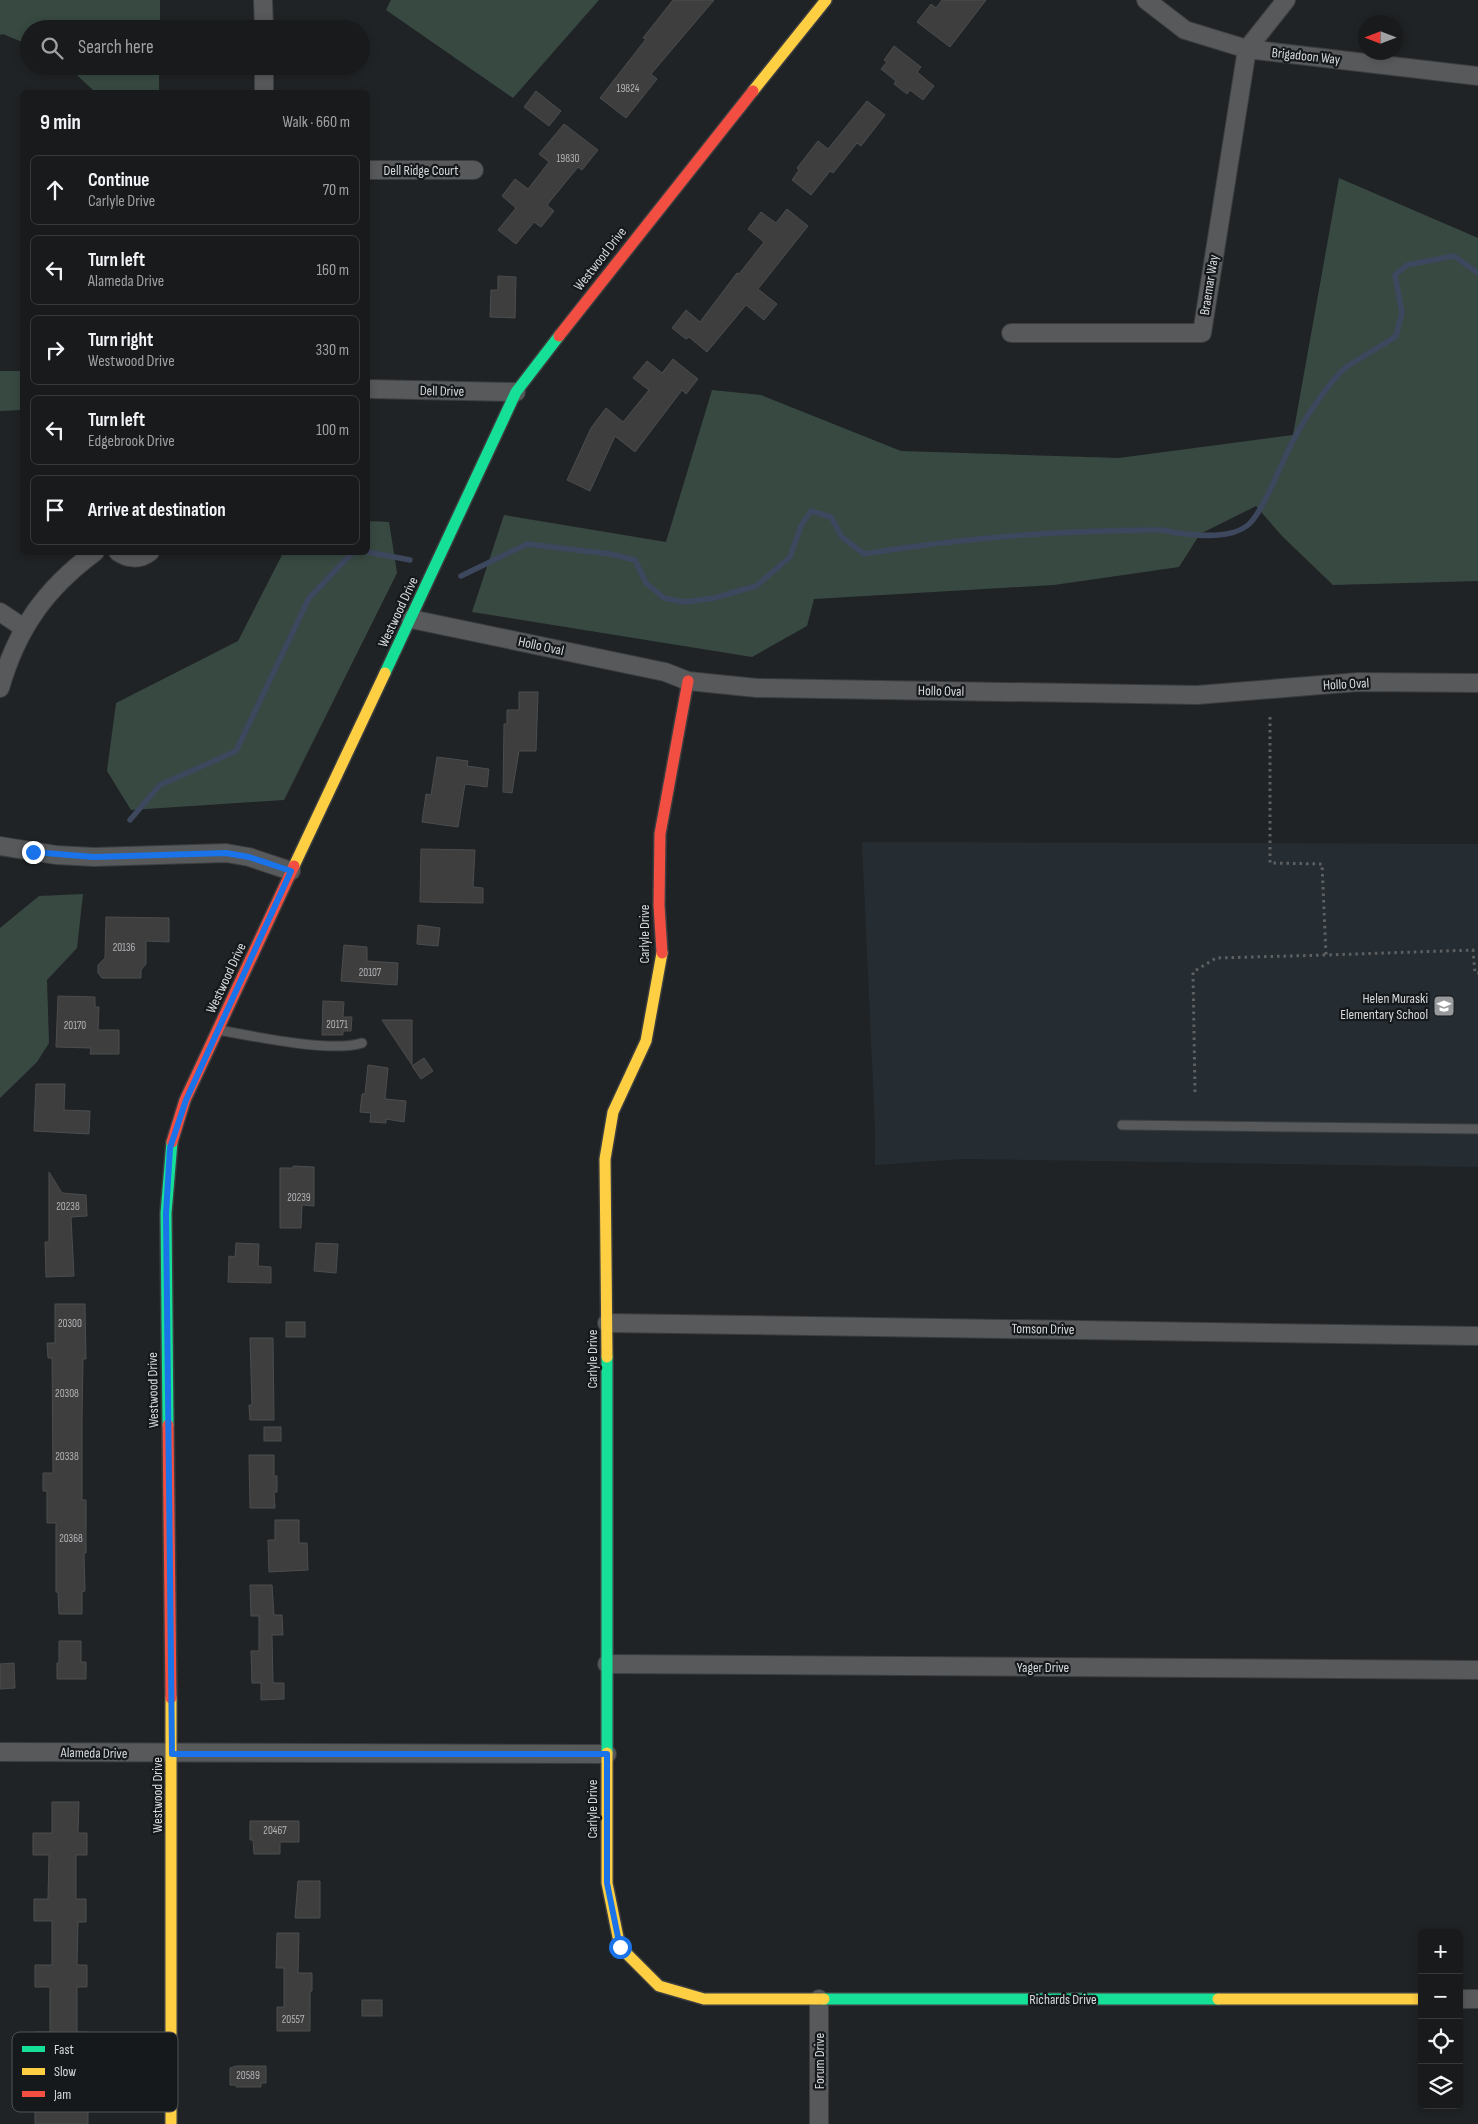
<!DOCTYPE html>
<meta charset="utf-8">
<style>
body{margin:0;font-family:"Sofia Sans Condensed",sans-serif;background:#252729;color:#f1f3f6}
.controls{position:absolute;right:15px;bottom:15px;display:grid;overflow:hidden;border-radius:8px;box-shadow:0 2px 8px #0003}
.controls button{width:45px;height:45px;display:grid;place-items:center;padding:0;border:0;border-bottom:1px solid #36383b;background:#181a1c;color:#f1f3f6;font:25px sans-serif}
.compass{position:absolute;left:1358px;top:15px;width:45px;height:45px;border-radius:50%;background:#181a1c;box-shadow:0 2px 8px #0003;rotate:270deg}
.stop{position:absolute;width:15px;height:15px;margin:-11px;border:4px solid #1a73e8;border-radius:50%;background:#fff}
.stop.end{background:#1a73e8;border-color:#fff;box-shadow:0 1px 5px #0008}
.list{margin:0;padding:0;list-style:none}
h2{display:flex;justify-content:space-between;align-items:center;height:65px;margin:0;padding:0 20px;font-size:21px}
h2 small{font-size:16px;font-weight:400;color:#9fa1a3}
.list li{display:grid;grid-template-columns:32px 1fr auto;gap:15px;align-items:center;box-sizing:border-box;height:70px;margin:0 10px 10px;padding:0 10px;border:1px solid #36383b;border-radius:8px}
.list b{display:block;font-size:19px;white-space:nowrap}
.list p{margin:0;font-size:16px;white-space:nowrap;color:#9fa1a3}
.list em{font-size:16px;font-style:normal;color:#9fa1a3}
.icon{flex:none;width:28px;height:28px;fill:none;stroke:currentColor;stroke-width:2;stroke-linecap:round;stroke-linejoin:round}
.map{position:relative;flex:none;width:1478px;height:2124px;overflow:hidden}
.search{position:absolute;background:#181a1c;box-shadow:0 2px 8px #0003;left:20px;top:20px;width:350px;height:55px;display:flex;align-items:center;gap:12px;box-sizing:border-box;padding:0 18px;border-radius:28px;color:#9fa1a3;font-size:19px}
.panel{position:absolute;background:#181a1c;box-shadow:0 2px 8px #0003;left:20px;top:90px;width:350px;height:465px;border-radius:8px}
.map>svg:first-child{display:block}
</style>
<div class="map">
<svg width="1478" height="2124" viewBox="0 0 1478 2124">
<rect width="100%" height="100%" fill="#202325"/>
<polygon fill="#262d32" points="862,842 1478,844 1478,1167 962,1159 875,1165 875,1128"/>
<g fill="#384942">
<polygon points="0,0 160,0 160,29 29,29 29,45 3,34 0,35"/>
<polygon points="391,0 599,0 513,98 386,10"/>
<polygon points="67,66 159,66 159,92 94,92 92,89"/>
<polygon points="1339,178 1478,238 1478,581 1333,585 1282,536 1256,506 1200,534 1179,567 1054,585 814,599 807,626 752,657 472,612 504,515 666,542 712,390 761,395 901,451 1119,458 1293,435"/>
<polygon points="0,371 22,371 22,410 0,411"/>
<polygon points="368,521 389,522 397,573 284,800 131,810 107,771 116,703 238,641 283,553 368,552"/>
<polygon points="83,894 77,948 47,980 49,1043 37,1062 0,1098 0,928 39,896"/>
</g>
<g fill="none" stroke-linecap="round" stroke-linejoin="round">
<g stroke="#3d475d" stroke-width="5.5">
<polyline points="368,552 410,560"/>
<path d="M461 576 527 544 611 554 635 560 646 583 664 598 684 602 714 598 756 586 790 557 801 526 811 511 831 517 842 537 864 554C961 538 1062 530 1161 530 1167 530 1173 533 1179 533 1200 536 1231 539 1248 525 1264 512 1284 455 1296 435 1306 417 1332 377 1348 366 1364 355 1381 347 1396 336L1402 313 1395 275 1407 265 1454 256 1478 273"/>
<polyline points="130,820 160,785 236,751 309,598 353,552"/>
</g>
</g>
<g fill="#3e3e3f" stroke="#4b4c4d">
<polygon points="673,0 714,0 651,74 657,79 626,118 600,98 646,39 643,38"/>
<polygon points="942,0 986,0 950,47 917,22 931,4 936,8"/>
<polygon points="894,46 921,67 917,72 934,86 923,100 910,90 907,94 894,84 896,81 881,69 887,62 884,60"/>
<polygon points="536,91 561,111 549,126 524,107"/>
<polygon points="867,101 885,115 861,146 857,143 833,173 830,171 811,195 792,180 799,170 797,168 818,141 828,149"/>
<polygon points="564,124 598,150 582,170 578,167 547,205 554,211 541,227 534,222 516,244 498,230 516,208 502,196 515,179 528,189 549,162 539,154"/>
<polygon points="787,209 808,226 758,289 777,304 764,320 746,305 707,352 689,337 686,339 672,328 686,310 700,322 737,273 739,274 764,242 748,229 761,212 776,223"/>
<polygon points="498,276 516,277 515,318 490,317 491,290 498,290"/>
<polygon points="673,359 698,379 686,394 682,390 635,452 615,436 590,491 567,480 591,428 606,408 623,422 649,390 633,378 647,361 662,373"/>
<polygon points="519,692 538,692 536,751 519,751 512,793 503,792 504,724 507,724 507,710 519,710"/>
<polygon points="437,757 468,761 467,766 489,769 487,787 465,784 458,827 422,822 426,794 431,795"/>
<polygon points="421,849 475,850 473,887 483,888 483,903 420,902"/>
<polygon points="106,917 169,918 169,942 146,941 146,964 141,970 141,978 102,978 98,973 98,965 105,958"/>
<polygon points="418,925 440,928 438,946 417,944"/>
<polygon points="344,945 367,947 367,961 398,963 397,985 341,981"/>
<polygon points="58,996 95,997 95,1007 99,1007 98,1030 119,1030 119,1054 90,1054 91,1048 56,1047"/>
<polygon points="323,1001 344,1002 343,1017 352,1017 351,1031 343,1031 343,1035 322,1035"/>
<polygon points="382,1020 412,1020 412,1065"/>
<polygon points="424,1058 433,1071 421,1079 412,1066"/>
<polygon points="368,1065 388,1068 385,1099 406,1101 404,1122 386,1119 386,1123 370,1122 371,1113 360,1112 362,1094 365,1094"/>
<polygon points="36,1084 65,1084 64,1110 90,1111 89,1134 34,1131"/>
<polygon points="293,1166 314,1167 314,1206 302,1205 301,1228 280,1228 280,1168 293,1168"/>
<polygon points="49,1172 62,1193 86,1195 87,1216 71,1217 74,1276 46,1277 45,1242 49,1242"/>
<polygon points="236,1243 259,1244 258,1266 271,1267 271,1283 228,1282 229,1256 235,1257"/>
<polygon points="316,1243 338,1244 336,1273 314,1271"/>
<polygon points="55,1304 85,1304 86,1359 83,1359 82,1420 82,1500 86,1500 86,1553 84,1553 85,1591 82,1592 82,1614 59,1614 58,1592 56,1592 56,1523 47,1523 47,1491 43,1491 43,1473 53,1473 52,1358 48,1358 47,1343 55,1343"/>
<rect x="286" y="1322" width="19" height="15"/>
<polygon points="250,1338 273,1338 274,1420 250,1420 249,1405 252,1405"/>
<rect x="264" y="1427" width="17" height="14"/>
<polygon points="249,1455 274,1455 274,1476 277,1476 277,1492 274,1492 275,1508 250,1508"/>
<polygon points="275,1520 299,1520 299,1543 307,1543 308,1570 269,1572 268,1540 275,1540"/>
<polygon points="250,1585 272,1585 274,1615 282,1615 283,1635 272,1635 273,1683 284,1683 284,1699 261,1700 261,1683 252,1683 251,1651 259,1651 259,1616 251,1616"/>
<polygon points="59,1641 81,1641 81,1662 86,1662 86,1679 57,1679 57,1663 59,1663"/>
<polygon points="14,1663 15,1688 0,1689 0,1664"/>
<polygon points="52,1802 79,1802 78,1833 87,1833 87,1855 76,1855 76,1899 86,1899 86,1922 78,1922 77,1965 87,1965 87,1987 77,1987 77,2032 87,2032 87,2054 78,2054 77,2103 88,2103 88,2124 35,2124 35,2087 50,2087 50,2054 35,2054 35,2032 50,2032 50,1987 35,1987 35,1965 52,1965 52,1921 34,1921 34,1899 48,1899 49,1855 33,1855 33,1833 52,1833"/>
<polygon points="250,1821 299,1821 299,1842 280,1842 280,1854 254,1854 253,1840 250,1840"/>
<polygon points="298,1881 320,1881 320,1918 295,1918"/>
<polygon points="277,1933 299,1933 298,1973 312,1973 312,1991 310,1991 310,2031 277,2031 277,2007 284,2007 284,1968 276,1968"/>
<rect x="362" y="2000" width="20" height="16"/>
<polygon points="236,2066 266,2066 266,2083 261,2083 261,2087 236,2087 236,2085 230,2085 230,2068"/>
</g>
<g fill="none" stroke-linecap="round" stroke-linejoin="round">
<g stroke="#3b3d3f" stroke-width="11">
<g id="lane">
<path d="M219 1030C251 1036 332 1053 362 1043"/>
<polyline points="1122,1125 1478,1129"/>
</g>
</g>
<g stroke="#3b3d3f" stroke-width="20">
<g id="street">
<polyline points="263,0 264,29"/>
<polyline points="1146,0 1185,30 1247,49 1478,76"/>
<polyline points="264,66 264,92"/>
<polyline points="368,170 474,170"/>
<polyline points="1011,333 1202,333 1247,49 1286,0"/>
<polyline points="368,389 516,392"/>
<path d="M118 552C128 559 140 560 150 552"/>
<polyline points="0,612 24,628"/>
<polyline points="411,619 665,672 688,681 757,688 1197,695 1358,682 1478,683"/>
<path d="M0 688C17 629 45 589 95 552"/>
<polyline points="0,846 56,855 94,857 226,853 249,857 291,871"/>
<polyline points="607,1323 1478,1336"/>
<polyline points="607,1664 1478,1670"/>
<polyline points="0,1752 607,1754"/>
<polyline points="819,1999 819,2124"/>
<polyline points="1459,1999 1478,1999"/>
</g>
</g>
<g stroke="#3b3d3f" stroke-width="14">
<g id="fast">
<polyline points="385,673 516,392 559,336"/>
<polyline points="607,1357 607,1753"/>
<polyline points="168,1425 166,1213 172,1142"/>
<polyline points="824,1999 1218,1999"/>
</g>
</g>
<g stroke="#3b3d3f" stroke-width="14">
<g id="slow">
<polyline points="753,91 826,0"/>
<polyline points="294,866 385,673"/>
<polyline points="607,1357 605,1159 613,1112 646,1041 662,953"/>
<polyline points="607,1753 607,1883 620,1947 659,1986 704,1999 824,1999"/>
<polyline points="1218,1999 1422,1999"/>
<polyline points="171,2124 171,1698"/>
</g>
</g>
<g stroke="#3b3d3f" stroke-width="14">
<g id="jam">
<polyline points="559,336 753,91"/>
<polyline points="662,953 659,905 660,834 688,681"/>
<polyline points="172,1142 185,1100 294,866"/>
<polyline points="168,1425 171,1698"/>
</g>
</g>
<g stroke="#5e6061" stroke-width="3" stroke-dasharray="2.5 4" stroke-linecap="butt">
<polyline points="1270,717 1270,863 1322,864 1326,955 1473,950 1475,973 1478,973"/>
<polyline points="1195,1092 1193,972 1216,958 1326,955"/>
</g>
<use href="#lane" stroke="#57595b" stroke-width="9"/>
<use href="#street" stroke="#57595b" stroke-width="18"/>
<use href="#fast" stroke="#16e098" stroke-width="11"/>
<use href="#slow" stroke="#ffcf43" stroke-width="11"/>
<use href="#jam" stroke="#f24e42" stroke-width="11"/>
</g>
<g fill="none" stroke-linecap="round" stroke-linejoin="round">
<polyline stroke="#1a73e8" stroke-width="6" points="33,852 94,857 226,853 249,857 291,871 186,1100 170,1148 166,1214 172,1754 607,1754 607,1883 620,1947"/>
</g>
<defs>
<g id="school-square" transform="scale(1.125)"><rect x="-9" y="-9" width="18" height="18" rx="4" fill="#97999b" stroke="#16191c"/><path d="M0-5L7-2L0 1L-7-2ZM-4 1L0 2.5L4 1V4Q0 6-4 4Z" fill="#fff"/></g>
</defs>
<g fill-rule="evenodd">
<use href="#school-square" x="1444" y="1006"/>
</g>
<g text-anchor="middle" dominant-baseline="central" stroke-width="4.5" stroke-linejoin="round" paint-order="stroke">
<g font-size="11" fill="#b1b2b4">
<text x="628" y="88">19824</text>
<text x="568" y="158">19830</text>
<text x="124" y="947">20136</text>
<text x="370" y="972">20107</text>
<text x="337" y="1024">20171</text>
<text x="75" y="1025">20170</text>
<text x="299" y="1197">20239</text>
<text x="68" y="1206">20238</text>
<text x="70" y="1323">20300</text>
<text x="67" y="1393">20308</text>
<text x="67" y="1456">20338</text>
<text x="71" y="1538">20368</text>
<text x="275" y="1830">20467</text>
<text x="293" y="2019">20557</text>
<text x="248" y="2075">20589</text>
</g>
<g font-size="14" fill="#d7d9db" stroke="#16191c">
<text transform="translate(1306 56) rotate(6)">Brigadoon Way</text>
<text x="421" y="170">Dell Ridge Court</text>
<text transform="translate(600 259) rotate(-52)">Westwood Drive</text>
<text transform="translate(1209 285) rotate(-81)">Braemar Way</text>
<text transform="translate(442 391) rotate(1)">Dell Drive</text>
<text transform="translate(398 612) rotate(-65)">Westwood Drive</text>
<text transform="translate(541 646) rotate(12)">Hollo Oval</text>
<text transform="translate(1346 684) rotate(-3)">Hollo Oval</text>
<text transform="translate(941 691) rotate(1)">Hollo Oval</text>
<text transform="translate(644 934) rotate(-90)">Carlyle Drive</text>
<text transform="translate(226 978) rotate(-65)">Westwood Drive</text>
<text transform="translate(1043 1329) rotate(1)">Tomson Drive</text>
<text transform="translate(592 1359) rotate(-90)">Carlyle Drive</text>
<text transform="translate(153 1390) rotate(-91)">Westwood Drive</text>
<text x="1043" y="1667">Yager Drive</text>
<text transform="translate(94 1753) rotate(1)">Alameda Drive</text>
<text transform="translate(157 1795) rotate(-90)">Westwood Drive</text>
<text transform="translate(592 1809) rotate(-90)">Carlyle Drive</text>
<text x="1063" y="1999">Richards Drive</text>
<text transform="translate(819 2061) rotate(-90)">Forum Drive</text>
</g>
<g font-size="14" fill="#d7d9db" stroke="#16191c" text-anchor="end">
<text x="1428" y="998">Helen Muraski<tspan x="1428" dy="16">Elementary School</tspan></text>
</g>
</g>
<rect x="12" y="2032" width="166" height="80" rx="8" fill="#16191c" stroke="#505355" stroke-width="1"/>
<rect x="22" y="2046" width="23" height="6" fill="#16e098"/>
<rect x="22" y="2068" width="23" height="7" fill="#ffcf43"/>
<rect x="22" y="2091" width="23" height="6" fill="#f24e42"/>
<g font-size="14" fill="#d7d9db">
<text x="54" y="2054">Fast</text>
<text x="54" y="2076">Slow</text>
<text x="54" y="2099">Jam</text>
</g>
</svg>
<div class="controls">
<button>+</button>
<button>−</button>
<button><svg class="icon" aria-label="locate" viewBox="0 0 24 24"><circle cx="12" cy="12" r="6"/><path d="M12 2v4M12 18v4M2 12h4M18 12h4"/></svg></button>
<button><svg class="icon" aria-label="layers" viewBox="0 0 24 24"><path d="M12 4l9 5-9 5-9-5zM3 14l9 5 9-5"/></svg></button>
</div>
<svg class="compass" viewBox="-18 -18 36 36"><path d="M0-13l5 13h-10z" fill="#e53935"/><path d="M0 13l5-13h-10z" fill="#9fa1a3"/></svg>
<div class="stop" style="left:620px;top:1947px"></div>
<div class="stop end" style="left:33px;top:852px"></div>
<div class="search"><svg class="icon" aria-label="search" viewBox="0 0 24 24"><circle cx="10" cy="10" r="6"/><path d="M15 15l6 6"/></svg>Search here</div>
<section class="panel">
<h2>9 min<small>Walk · 660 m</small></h2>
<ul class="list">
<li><svg class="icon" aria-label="ahead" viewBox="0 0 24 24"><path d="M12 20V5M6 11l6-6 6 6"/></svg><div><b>Continue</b><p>Carlyle Drive</p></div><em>70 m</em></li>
<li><svg class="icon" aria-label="left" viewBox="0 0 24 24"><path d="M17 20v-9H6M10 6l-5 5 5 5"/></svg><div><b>Turn left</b><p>Alameda Drive</p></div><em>160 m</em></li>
<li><svg class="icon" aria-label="right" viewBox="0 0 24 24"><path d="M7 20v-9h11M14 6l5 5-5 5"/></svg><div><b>Turn right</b><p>Westwood Drive</p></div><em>330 m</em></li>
<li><svg class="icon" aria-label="left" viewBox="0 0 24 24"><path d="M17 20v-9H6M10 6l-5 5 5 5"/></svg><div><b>Turn left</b><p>Edgebrook Drive</p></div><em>100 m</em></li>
<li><svg class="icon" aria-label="arrive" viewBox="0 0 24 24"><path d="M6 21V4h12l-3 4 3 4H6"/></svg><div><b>Arrive at destination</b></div></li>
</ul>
</section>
</div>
